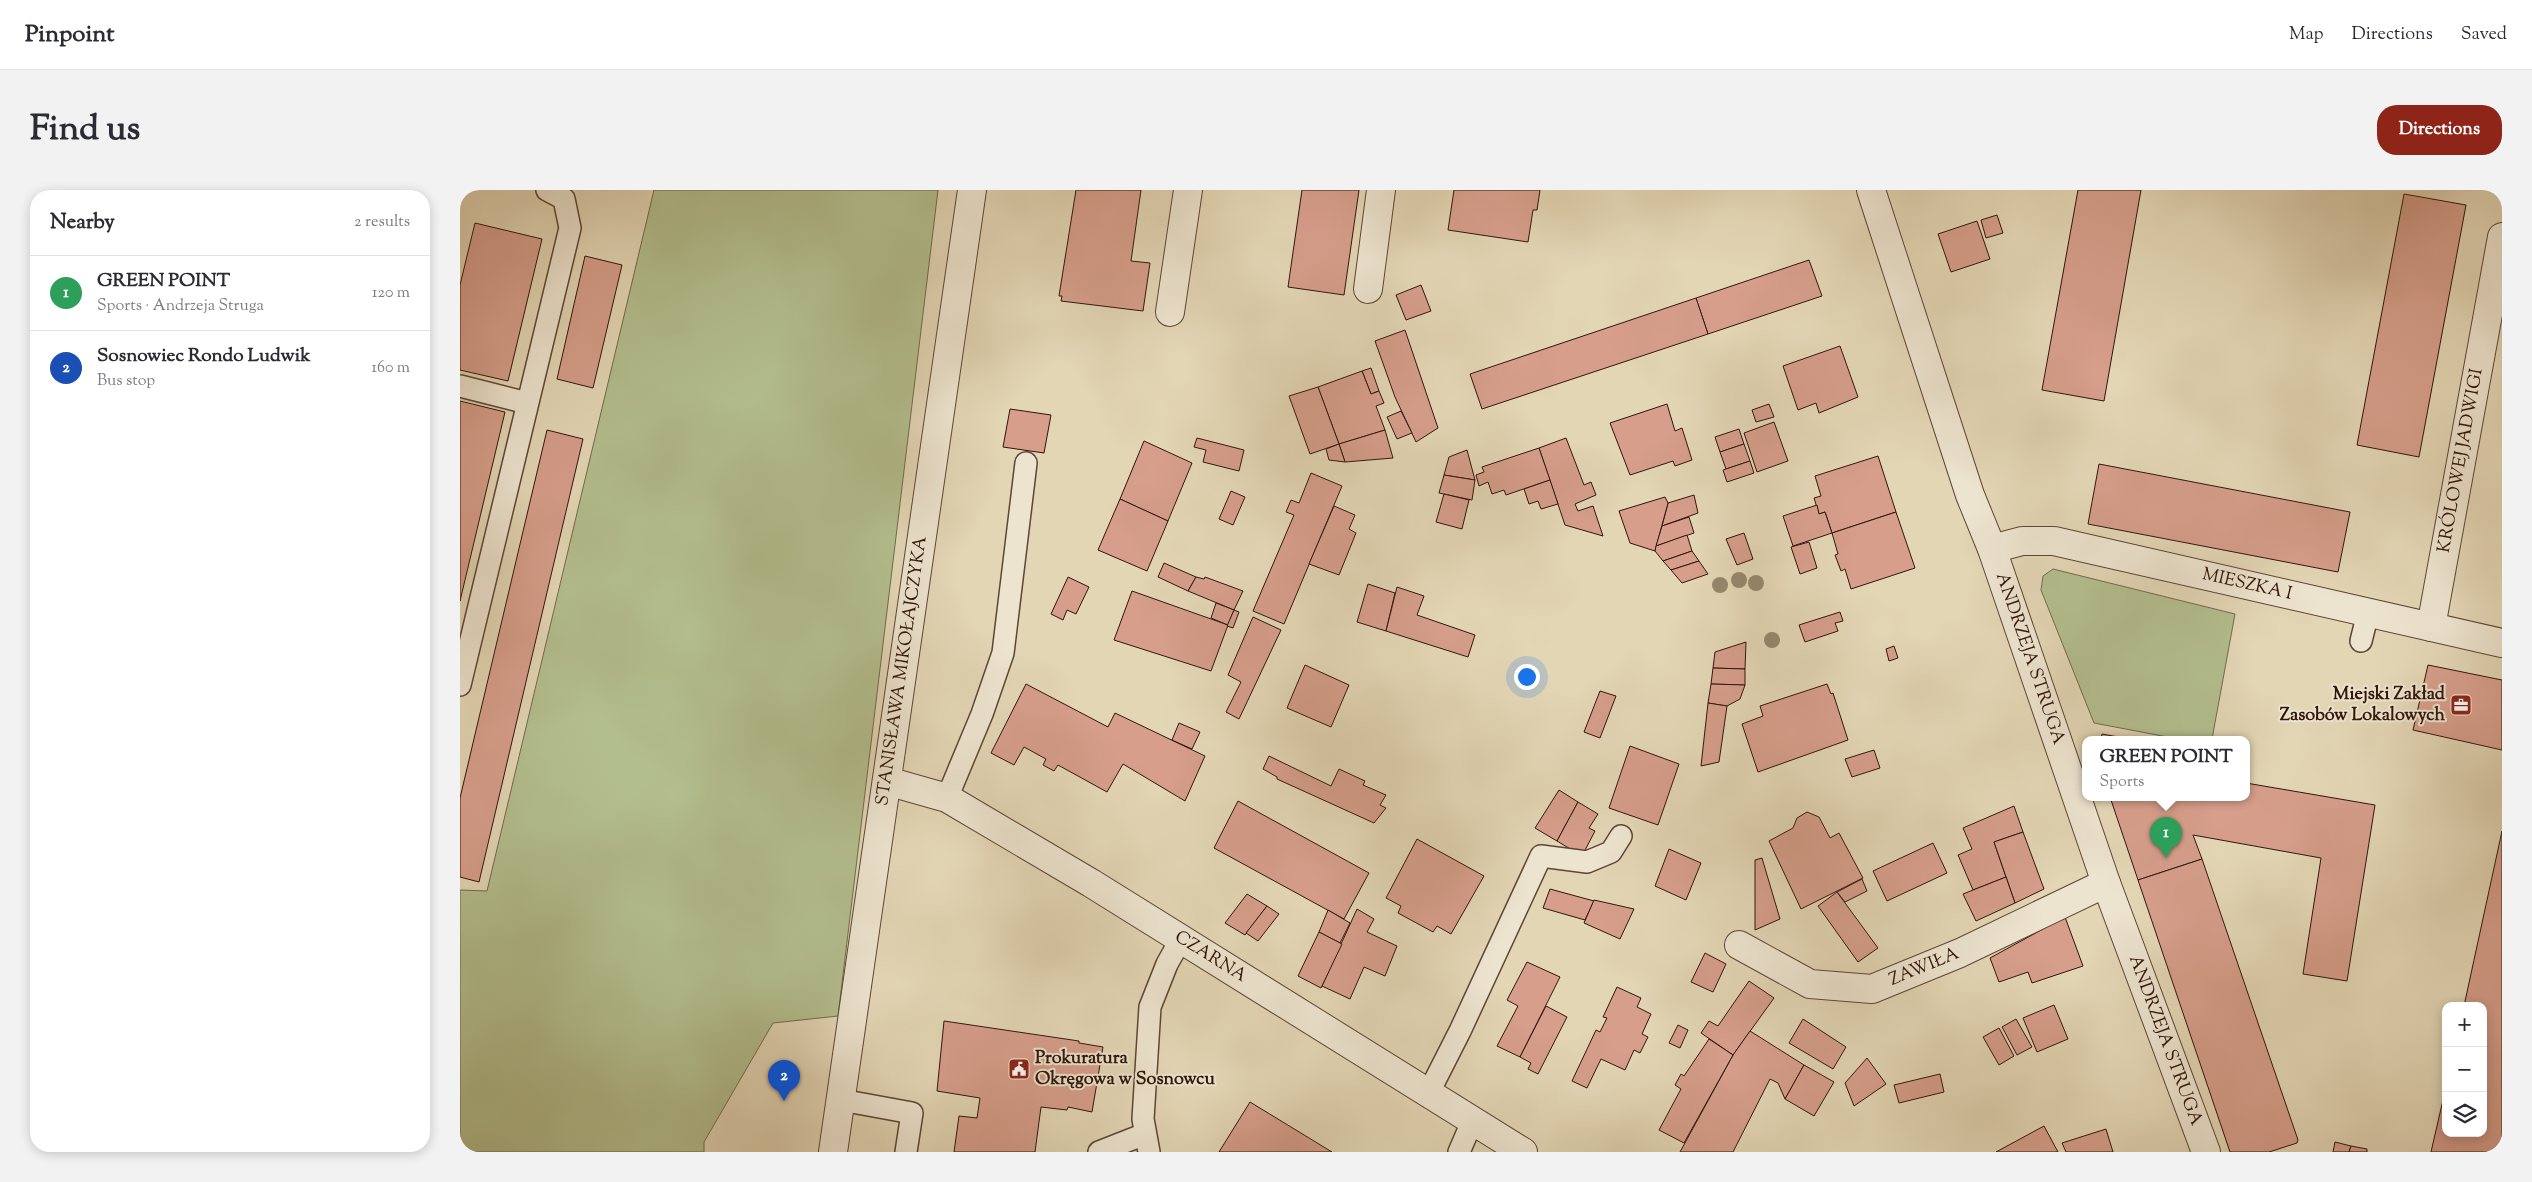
<!DOCTYPE html>
<meta charset="utf-8">
<style>
body{margin:0;font-family:"Sorts Mill Goudy",serif;background:#f2f2f3;color:#2b2b33}
.controls{position:absolute;right:15px;bottom:15px;display:grid;overflow:hidden;border-radius:10px;box-shadow:0 2px 12px #0003}
.controls button{width:45px;height:45px;display:grid;place-items:center;padding:0;border:0;border-bottom:1px solid #e1e1e2;background:#fff;color:#2b2b33;font:25px sans-serif}
.you{position:absolute;left:1066px;top:486px;width:18px;height:18px;margin:-12px;border:4px solid #fff;border-radius:50%;background:#1a73e8;box-shadow:0 0 0 8px #1a73e833}
.badge{display:grid;place-items:center;width:32px;height:32px;border-radius:50%;background:#8f2418;color:#fff;font-size:16px;font-weight:700}
.pin{position:absolute;translate:-50% -41px;filter:drop-shadow(0 1px 2px #0008)}
.pin::after{content:'';position:absolute;top:26px;width:18px;height:15px;background:inherit;clip-path:polygon(0 0,100% 0,50% 100%)}
.popup{position:absolute;left:1622px;top:546px;width:168px;height:65px;box-sizing:border-box;display:grid;place-content:center;border-radius:10px;background:#fff;filter:drop-shadow(0 1px 4px #0005);font-size:16px;white-space:nowrap;color:#7c7c81}
.popup b{font-size:19px;color:#2b2b33}
.popup::after{content:'';position:absolute;left:50%;top:100%;margin-left:-10px;border:10px solid transparent;border-top-color:#fff}
.list{margin:0;padding:0;list-style:none}
h2{display:flex;justify-content:space-between;align-items:center;height:65px;margin:0;padding:0 20px;font-size:21px}
h2 small{font-size:16px;font-weight:400;color:#7c7c81}
.list li{display:grid;grid-template-columns:32px 1fr auto;gap:15px;align-items:center;box-sizing:border-box;height:75px;padding:0 20px;border-top:1px solid #e1e1e2}
.list b{display:block;font-size:19px;white-space:nowrap}
.list p{margin:0;font-size:16px;white-space:nowrap;color:#7c7c81}
.list em{font-size:16px;font-style:normal;color:#7c7c81}
.icon{flex:none;width:28px;height:28px;fill:none;stroke:currentColor;stroke-width:2;stroke-linecap:round;stroke-linejoin:round}
.map{position:relative;flex:none;width:2042px;height:962px;overflow:hidden;border-radius:20px}
header{display:flex;align-items:center;gap:30px;box-sizing:border-box;height:70px;padding:0 25px;background:#fff;border-bottom:1px solid #e1e1e2}
header strong{font-size:24px}
nav{display:flex;gap:28px;margin-inline-start:auto;font-size:18px}
.intro{display:flex;align-items:center;justify-content:space-between;box-sizing:border-box;height:120px;padding:0 30px}
h1{margin:0;font-size:35px}
.button{padding:12px 22px;border-radius:20px;background:#8f2418;color:#fff;font-size:18px;font-weight:700}
main{display:flex;gap:30px;padding:0 30px}
aside{flex:1;background:#fff;border-radius:20px;box-shadow:0 2px 12px #0003}
.map>svg:first-child{display:block}
</style>
<header>
<strong>Pinpoint</strong>
<nav><a>Map</a><a>Directions</a><a>Saved</a></nav>
</header>
<div class="intro"><h1>Find us</h1><a class="button">Directions</a></div>
<main>
<aside>
<h2>Nearby<small>2 results</small></h2>
<ul class="list">
<li><span class="badge" style="background:#2e9e5b">1</span><div><b>GREEN POINT</b><p>Sports · Andrzeja Struga</p></div><em>120 m</em></li>
<li><span class="badge" style="background:#1a4fb4">2</span><div><b>Sosnowiec Rondo Ludwik</b><p>Bus stop</p></div><em>160 m</em></li>
</ul>
</aside>
<div class="map">
<svg width="2042" height="962" viewBox="0 0 2042 962">
<rect width="100%" height="100%" fill="#e3d6b5"/>
<filter id="stains"><feTurbulence type="fractalNoise" baseFrequency=".004" numOctaves="4"/><feColorMatrix values="0 0 0 0 .2 0 0 0 0 .09 0 0 0 0 .02 0 0 0 .5 -.17"/></filter>
<radialGradient id="worn" r=".72"><stop offset=".6" stop-color="#630" stop-opacity="0"/><stop offset="1" stop-color="#630" stop-opacity=".3"/></radialGradient>
<g fill="#b3be8e" stroke="#726a4c">
<polygon points="194,0 478,0 378,826 313,833 244,952 244,962 0,962 0,700 27,701"/>
<polygon points="1593,379 1775,424 1752,549 1718,549 1634,533 1581,400 1583,386"/>
</g>
<g fill="#d69e8b" stroke="#30160a">
<polygon points="616,0 681,0 671,71 690,73 683,121 601,111 602,106 599,106"/>
<polygon points="842,0 899,0 884,105 828,97"/>
<polygon points="994,0 1080,0 1077,20 1073,20 1068,52 988,40"/>
<polygon points="1618,0 1681,0 1644,211 1582,200"/>
<polygon points="1944,4 2006,15 1959,267 1897,255"/>
<polygon points="1537,25 1543,43 1526,48 1521,30"/>
<polygon points="1517,31 1530,69 1491,82 1478,44"/>
<polygon points="15,33 82,49 48,191 0,180 0,95"/>
<polygon points="125,66 162,75 133,198 97,189"/>
<polygon points="1349,70 1362,106 1248,144 1236,108"/>
<polygon points="961,95 971,121 946,130 936,105"/>
<polygon points="1236,108 1248,144 1022,219 1010,184"/>
<polygon points="945,140 978,238 956,252 935,207 915,151"/>
<polygon points="1380,156 1398,207 1359,223 1356,213 1338,220 1323,176"/>
<polygon points="911,178 919,201 911,204 902,181"/>
<polygon points="902,181 911,204 919,201 924,213 916,216 925,240 879,254 858,197"/>
<polygon points="858,197 879,254 850,264 829,206"/>
<polygon points="0,211 45,222 0,411"/>
<polygon points="1207,214 1215,241 1222,238 1232,270 1215,276 1213,271 1170,285 1150,233"/>
<polygon points="1309,214 1314,227 1296,232 1292,220"/>
<polygon points="550,219 591,225 584,263 543,257"/>
<polygon points="941,221 952,243 937,249 927,227"/>
<polygon points="1314,232 1328,271 1297,282 1284,243"/>
<polygon points="1279,239 1284,254 1260,262 1255,247"/>
<polygon points="87,240 123,249 19,692 0,687 0,608"/>
<polygon points="925,240 933,268 885,272 879,254"/>
<polygon points="737,248 784,260 779,281 743,272 746,260 734,257"/>
<polygon points="1106,248 1124,295 1131,292 1136,305 1115,314 1118,321 1133,316 1143,346 1105,335 1079,258"/>
<polygon points="684,251 732,273 708,331 660,309"/>
<polygon points="879,254 885,272 869,270 866,259"/>
<polygon points="1284,254 1290,271 1266,279 1260,262"/>
<polygon points="1079,258 1090,290 1046,305 1044,300 1032,304 1028,292 1019,296 1016,285 1024,282 1022,277"/>
<polygon points="1007,260 1015,290 984,285 989,267"/>
<polygon points="1418,266 1436,322 1372,343 1365,322 1359,324 1354,308 1361,306 1355,286"/>
<polygon points="1290,271 1294,283 1267,292 1263,280"/>
<polygon points="1639,274 1890,322 1878,382 1628,334"/>
<polygon points="851,283 882,296 824,434 793,421 834,325 826,322 831,310 839,313"/>
<polygon points="984,285 1015,290 1012,310 979,303"/>
<polygon points="1090,290 1098,314 1081,319 1078,311 1069,314 1064,299"/>
<polygon points="771,301 785,307 773,335 759,329"/>
<polygon points="984,304 1009,310 1002,339 976,332"/>
<polygon points="1234,305 1238,323 1202,336 1208,313"/>
<polygon points="1205,307 1208,313 1195,361 1170,353 1159,321"/>
<polygon points="660,309 708,331 687,381 638,360"/>
<polygon points="1357,315 1359,324 1365,322 1372,343 1333,356 1323,326"/>
<polygon points="874,316 895,325 889,339 896,343 879,385 849,374"/>
<polygon points="1436,322 1455,378 1391,399 1385,379 1381,381 1375,365 1378,364 1372,343"/>
<polygon points="1229,327 1234,343 1196,356 1202,336"/>
<polygon points="1284,343 1293,369 1277,375 1266,349"/>
<polygon points="1227,345 1232,361 1203,371 1195,361 1196,356"/>
<polygon points="1349,352 1357,378 1340,384 1331,357"/>
<polygon points="1232,361 1239,371 1211,380 1203,371"/>
<polygon points="1239,371 1248,384 1222,393 1211,380"/>
<polygon points="704,373 736,387 728,401 698,387"/>
<polygon points="608,387 629,397 616,424 607,420 603,430 591,424"/>
<polygon points="736,387 744,389 745,387 783,401 774,420 728,401"/>
<polygon points="908,394 935,403 926,441 897,432"/>
<polygon points="937,397 964,406 957,425 1015,445 1008,467 926,441"/>
<polygon points="672,401 768,435 751,481 654,450"/>
<polygon points="756,413 774,420 768,435 751,428"/>
<polygon points="774,420 779,422 773,438 767,436"/>
<polygon points="1380,422 1383,431 1375,433 1378,441 1345,452 1339,435"/>
<polygon points="793,427 821,440 779,529 766,522 781,492 768,485"/>
<polygon points="1286,452 1285,479 1253,478 1255,462"/>
<polygon points="1434,456 1438,468 1429,471 1426,459"/>
<polygon points="845,475 889,495 871,537 827,518"/>
<polygon points="1968,475 2042,490 2042,560 1953,540"/>
<polygon points="1253,478 1285,479 1285,495 1251,494"/>
<polygon points="566,494 648,537 655,523 745,566 725,611 663,574 647,602 598,575 594,581 583,575 586,569 564,557 554,575 531,563"/>
<polygon points="1251,494 1285,495 1280,509 1267,516 1248,513"/>
<polygon points="1367,494 1371,504 1373,503 1388,550 1298,582 1282,534 1303,526 1300,516"/>
<polygon points="1140,501 1156,506 1140,548 1124,542"/>
<polygon points="1248,513 1267,516 1259,572 1241,576"/>
<polygon points="719,533 740,542 732,559 712,550"/>
<polygon points="1642,544 1669,549 1641,549"/>
<polygon points="1170,556 1219,574 1198,635 1149,618"/>
<polygon points="1414,560 1420,578 1392,587 1385,569"/>
<polygon points="809,566 871,596 879,579 905,591 903,595 926,605 920,615 926,618 914,633 817,589 817,587 803,579"/>
<polygon points="1786,593 1915,615 1887,791 1843,784 1861,668 1733,645 1742,669 1678,690 1650,607 1786,607"/>
<polygon points="1099,600 1118,612 1097,651 1075,638"/>
<polygon points="778,611 909,683 884,729 754,658"/>
<polygon points="1118,612 1138,624 1129,638 1135,641 1122,666 1097,651"/>
<polygon points="1554,616 1563,642 1534,652 1546,687 1513,700 1498,665 1512,659 1503,638"/>
<polygon points="1347,622 1359,627 1370,648 1379,643 1403,688 1341,719 1309,651 1333,638 1337,628"/>
<polygon points="2042,641 2042,950 2039,962 1971,962 1986,897 1986,943 2023,943 2023,816 2004,816"/>
<polygon points="1563,642 1584,699 1555,713 1534,652"/>
<polygon points="957,649 1024,686 991,744 977,736 973,742 938,723 941,716 926,708"/>
<polygon points="1473,653 1487,683 1427,711 1413,681"/>
<polygon points="1209,659 1241,673 1226,710 1195,696"/>
<polygon points="1302,668 1320,729 1295,740 1295,670"/>
<polygon points="1742,669 1838,950 1837,953 1809,962 1770,962 1678,690"/>
<polygon points="1546,687 1555,713 1516,731 1503,704"/>
<polygon points="1402,689 1407,701 1385,712 1377,702"/>
<polygon points="1090,699 1134,711 1125,730 1083,718"/>
<polygon points="1377,702 1418,758 1398,772 1358,716"/>
<polygon points="787,704 807,716 785,745 765,733"/>
<polygon points="1134,710 1174,719 1160,749 1124,733"/>
<polygon points="807,716 819,724 798,751 786,743"/>
<polygon points="897,719 914,729 907,742 937,756 925,786 904,777 890,809 862,796"/>
<polygon points="868,720 890,733 880,753 859,742"/>
<polygon points="1605,727 1623,776 1572,793 1568,782 1539,792 1530,768"/>
<polygon points="859,742 882,754 861,798 838,786"/>
<polygon points="1245,763 1266,774 1253,802 1231,792"/>
<polygon points="1067,772 1100,787 1060,867 1037,856 1058,816 1047,810"/>
<polygon points="1289,791 1314,808 1273,865 1241,843 1249,831 1258,836"/>
<polygon points="1157,797 1181,808 1177,817 1191,824 1182,844 1188,847 1180,863 1174,860 1165,880 1141,869 1127,898 1112,891 1136,840 1140,842 1147,828 1143,827"/>
<polygon points="1594,815 1608,849 1577,862 1563,828"/>
<polygon points="1086,816 1107,827 1078,884 1068,879 1071,873 1060,867"/>
<polygon points="1343,829 1386,857 1373,879 1329,853"/>
<polygon points="1556,829 1572,857 1557,865 1542,837"/>
<polygon points="484,831 619,851 619,853 643,857 632,922 608,917 607,920 581,917 575,962 494,962 499,926 517,928 520,908 477,901"/>
<polygon points="1218,835 1228,840 1220,858 1209,853"/>
<polygon points="1539,838 1554,866 1539,875 1523,847"/>
<polygon points="1290,841 1344,875 1325,909 1318,893 1310,889 1273,962 1220,962 1273,865"/>
<polygon points="1249,849 1273,865 1224,953 1199,940 1221,899 1215,895 1221,884 1224,886"/>
<polygon points="1407,868 1426,894 1394,916 1385,893"/>
<polygon points="1344,875 1374,892 1354,926 1325,909"/>
<polygon points="1480,884 1484,902 1439,913 1434,895"/>
<polygon points="790,912 872,962 759,962"/>
<polygon points="1584,936 1598,962 1536,962"/>
<polygon points="1646,939 1653,962 1606,962 1602,953"/>
<polygon points="1875,952 1891,956 1889,962 1873,962"/>
<polygon points="1891,956 1907,959 1907,962 1889,962"/>
</g>
<g fill="none" stroke-linecap="round" stroke-linejoin="round">
<g stroke="#5d4635" stroke-width="24">
<g id="service">
<polyline points="0,196 67,213"/>
<polyline points="1901,451 1908,423"/>
<polyline points="0,495 110,38 104,9 87,0"/>
<polyline points="487,608 522,524 543,463 566,273"/>
<polyline points="969,902 1000,841 1081,666 1127,672 1151,662 1161,646"/>
<polyline points="381,910 452,923 446,962"/>
<polyline points="639,962 685,944"/>
<polyline points="689,962 683,929 690,817 707,774 721,749"/>
<polyline points="999,962 1012,932"/>
</g>
</g>
<g stroke="#5d4635" stroke-width="30">
<g id="minor">
<path id="s1" d="M1411 0 1510 305 1532 359 1646 693 1746 962"/>
<polyline points="908,99 921,0"/>
<polyline points="710,122 728,0"/>
<path id="s2" d="M1532 359 1562 351H1594L2042 453"/>
<path id="s3" d="M1971 437 2042 47"/>
<path id="s4" d="M427 591 487 608 631 693 1063 962"/>
<path id="s5" d="M1279 755 1350 794 1412 799 1500 763 1646 693"/>
</g>
</g>
<g stroke="#5d4635" stroke-width="30">
<g id="tertiary">
<path id="s6" d="M373 962 512 0"/>
</g>
</g>
<use href="#service" stroke="#ede4cf" stroke-width="21"/>
<use href="#minor" stroke="#ede4cf" stroke-width="28"/>
<use href="#tertiary" stroke="#ede4cf" stroke-width="28"/>
</g>
<g fill="#96886d">
<circle cx="1279" cy="390" r="8"/>
<circle cx="1296" cy="393" r="8"/>
<circle cx="1260" cy="395" r="8"/>
<circle cx="1312" cy="450" r="8"/>
</g>
<defs>
<g id="office-square" transform="scale(1.125)"><rect x="-9" y="-9" width="18" height="18" rx="4" fill="#8f2418" stroke="#ede4cf"/><path d="M-6-3h4V-5.5h4V-3h4V5H-6ZM-1-4.5V-3h2v-1.5ZM-6 0V1H6V0Z" fill="#fff"/></g>
<g id="civic-square" transform="scale(1.125)"><rect x="-9" y="-9" width="18" height="18" rx="4" fill="#8f2418" stroke="#ede4cf"/><path d="M-.6-6.5H3V-4.5H.6V-3L4-1V1h2V6H-6V1h2V-1L-.6-3ZM-1.2 2.5V6h2.4V2.5Z" fill="#fff"/></g>
</defs>
<g fill-rule="evenodd">
<use href="#office-square" x="2001" y="515"/>
<use href="#civic-square" x="559" y="879"/>
</g>
<g text-anchor="middle" dominant-baseline="central" stroke-width="4" stroke-linejoin="round" paint-order="stroke">
<g font-size="18" fill="#30160a" stroke="#ede4cf">
<text stroke="none"><textPath href="#s3" startOffset="169">KRÓLOWEJ JADWIGI</textPath></text>
<text stroke="none"><textPath href="#s2" startOffset="261">MIESZKA I</textPath></text>
<text stroke="none"><textPath href="#s1" startOffset="495">ANDRZEJA STRUGA</textPath></text>
<text stroke="none"><textPath href="#s6" startOffset="486">STANISŁAWA MIKOŁAJCZYKA</textPath></text>
<text stroke="none"><textPath href="#s4" startOffset="370">CZARNA</textPath></text>
<text stroke="none"><textPath href="#s5" startOffset="200">ZAWIŁA</textPath></text>
<text stroke="none"><textPath href="#s1" startOffset="900">ANDRZEJA STRUGA</textPath></text>
</g>
<g font-size="18" font-weight="bold" fill="#30160a" stroke="#ede4cf" text-anchor="end">
<text x="1985" y="505">Miejski Zakład<tspan x="1985" dy="21">Zasobów Lokalowych</tspan></text>
<text x="575" y="869" text-anchor="start">Prokuratura<tspan x="575" dy="21">Okręgowa w Sosnowcu</tspan></text>
</g>
</g>
<rect width="100%" height="100%" filter="url(#stains)"/>
<rect width="100%" height="100%" fill="url(#worn)"/>
</svg>
<div class="controls">
<button>+</button>
<button>−</button>
<button><svg class="icon" aria-label="layers" viewBox="0 0 24 24"><path d="M12 4l9 5-9 5-9-5zM3 14l9 5 9-5"/></svg></button>
</div>
<div class="you"></div>
<div class="pin badge" style="left:1706px;top:668px;background:#2e9e5b">1</div>
<div class="popup"><b>GREEN POINT</b>Sports</div>
<div class="pin badge" style="left:324px;top:911px;background:#1a4fb4">2</div>
</div>
</main>
